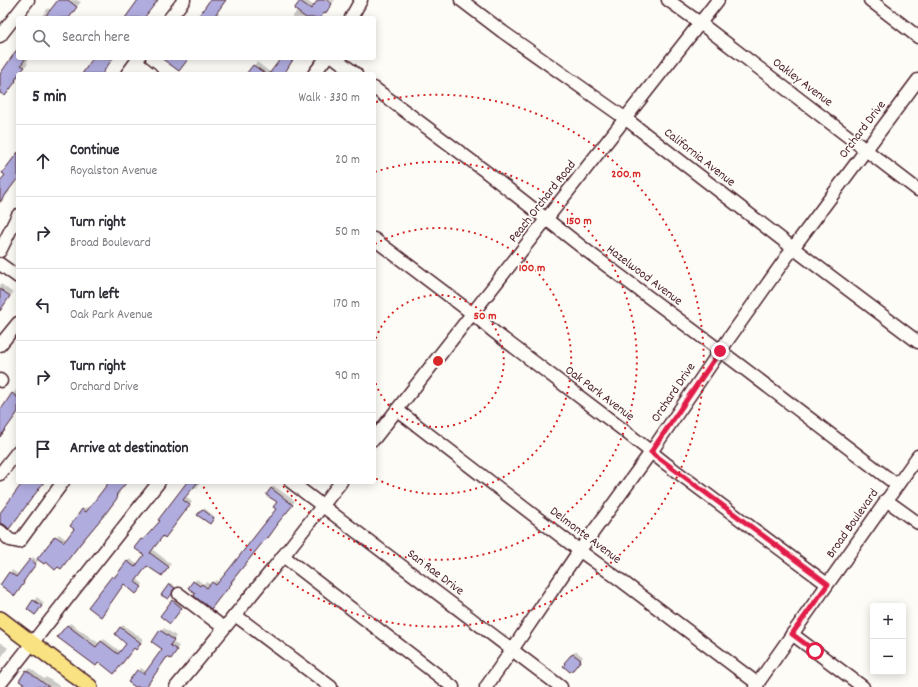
<!DOCTYPE html>
<meta charset="utf-8">
<style>
body{margin:0;font-family:Dekko,sans-serif;background:#f7f7f7;color:#2b2b33}
.controls{position:absolute;right:12px;bottom:12px;display:grid;overflow:hidden;border-radius:4px;box-shadow:0 2px 10px #0003}
.controls button{width:36px;height:36px;display:grid;place-items:center;padding:0;border:0;border-bottom:1px solid #e1e1e2;background:#fff;color:#2b2b33;font:20px sans-serif}
.stop{position:absolute;width:12px;height:12px;margin:-9px;border:3px solid #e11d48;border-radius:50%;background:#fff}
.stop.end{background:#e11d48;border-color:#fff;box-shadow:0 1px 4px #0008}
.list{margin:0;padding:0;list-style:none}
h2{display:flex;justify-content:space-between;align-items:center;height:52px;margin:0;padding:0 16px;font-size:17px}
h2 small{font-size:13px;font-weight:400;color:#7c7c81}
.list li{display:grid;grid-template-columns:26px 1fr auto;gap:12px;align-items:center;box-sizing:border-box;height:72px;padding:0 16px;border-top:1px solid #e1e1e2}
.list b{display:block;font-size:15px;white-space:nowrap}
.list p{margin:0;font-size:13px;white-space:nowrap;color:#7c7c81}
.list em{font-size:13px;font-style:normal;color:#7c7c81}
.icon{flex:none;width:22px;height:22px;fill:none;stroke:currentColor;stroke-width:2;stroke-linecap:round;stroke-linejoin:round}
.map{position:relative;flex:none;width:918px;height:687px;overflow:hidden}
.search{position:absolute;background:#fff;box-shadow:0 2px 10px #0003;left:16px;top:16px;width:360px;height:44px;display:flex;align-items:center;gap:10px;box-sizing:border-box;padding:0 14px;border-radius:4px;color:#7c7c81;font-size:15px}
.panel{position:absolute;background:#fff;box-shadow:0 2px 10px #0003;left:16px;top:72px;width:360px;height:412px;border-radius:4px}
.map>svg:first-child{display:block}
</style>
<div class="map">
<svg width="918" height="687" viewBox="0 0 918 687">
<rect width="100%" height="100%" fill="#fdfcf7"/>
<filter id="ink" filterUnits="userSpaceOnUse"><feTurbulence type="fractalNoise" baseFrequency=".025" numOctaves="2"/><feDisplacementMap in="SourceGraphic" scale="8" xChannelSelector="R" yChannelSelector="G"/><feConvolveMatrix kernelMatrix="1 2 1 2 8 2 1 2 1" color-interpolation-filters="sRGB"/></filter>
<g filter="url(#ink)">
<g fill="#0003">
<polygon points="59,0 77,0 81,2 69,16 64,18 40,18 48,8 51,10"/>
<polygon points="210,0 226,0 217,11 219,13 216,18 198,18"/>
<polygon points="302,0 306,0 315,7 319,0 335,0 328,9 324,12 320,18 292,18 297,10 300,1"/>
<polygon points="18,49 18,58 29,58 27,62 28,63 19,74 18,74 18,78 8,91 1,93 0,94 0,75"/>
<polygon points="282,58 294,58 284,74 249,74 248,73 257,62 271,73"/>
<polygon points="18,152 18,177 9,190 10,191 0,204 0,183 6,174"/>
<polygon points="1,284 13,293 0,309 0,285"/>
<polygon points="18,388 18,412 0,436 0,412 13,394"/>
<polygon points="105,482 127,482 118,492 120,493 109,509 64,565 68,545 57,536 59,534 67,540 76,529 83,510 86,507 89,510 108,484"/>
<polygon points="189,482 201,482 196,488 193,487 185,496 192,502 168,534 163,535 152,549 171,564 164,572 147,565 137,579 143,584 139,590 124,583 103,613 90,607 113,577 116,574 117,575 130,559 138,565 145,555 135,547 144,537 146,538 161,520"/>
<polygon points="274,486 295,501 279,520 280,521 270,534 267,536 234,579 235,579 228,588 224,591 197,593 194,582 197,579 203,584 206,582 211,585 216,580 219,582 277,508 278,502 271,489"/>
<polygon points="204,508 215,517 210,523 199,515"/>
<polygon points="33,557 38,561 24,579 26,580 17,592 10,573 12,570 19,575"/>
<polygon points="171,583 175,586 163,595 170,584"/>
<polygon points="37,597 44,603 38,611 28,609"/>
<polygon points="176,598 185,604 173,619 173,601"/>
<polygon points="70,623 100,644 104,639 121,652 128,644 120,628 123,625 143,639 139,646 134,647 117,670 67,626"/>
<polygon points="164,628 176,636 172,642 179,646 173,655 168,656 145,687 136,687 129,682 141,668 147,672 164,649 153,642"/>
<polygon points="0,643 1,643 8,648 0,659"/>
<polygon points="575,652 577,652 583,657 576,666 571,655"/>
<polygon points="30,668 44,679 46,677 61,687 29,687 27,671"/>
</g>
<g fill="#b0acde" stroke="#4a1f2b">
<polygon points="58,0 68,0 77,7 69,18 44,18"/>
<polygon points="138,0 158,0 144,18 125,18"/>
<polygon points="210,0 226,0 213,18 197,18"/>
<polygon points="318,0 327,0 332,4 325,14 324,13 320,18 306,18 294,9 300,1 311,9"/>
<polygon points="18,48 18,58 26,58 21,65 25,67 19,74 18,74 18,76 15,80 16,81 5,96 0,93 0,74"/>
<polygon points="93,58 113,58 102,74 82,74"/>
<polygon points="161,58 189,58 179,71"/>
<polygon points="281,58 294,58 284,74 269,74"/>
<polygon points="253,65 266,74 246,74"/>
<polygon points="18,152 18,178 0,202 0,181 5,175 2,173"/>
<polygon points="0,289 10,296 0,311"/>
<polygon points="12,393 18,398 18,412 0,437 0,408 2,408"/>
<polygon points="23,482 44,482 9,529 5,525 0,523 0,513"/>
<polygon points="109,482 127,482 116,495 118,497 106,513 80,544 61,569 58,567 55,570 46,562 44,564 37,559 55,536 64,542 74,529 70,526 82,509 86,512"/>
<polygon points="187,482 198,482 183,500 190,505 165,538 163,536 150,553 169,567 162,576 147,566 135,582 142,587 136,594 124,584 101,617 88,607 112,576 114,578 127,561 135,567 144,555 134,548 141,539 143,540 160,521 158,520"/>
<polygon points="271,488 293,505 277,524 278,524 268,538 267,537 231,582 232,583 225,592 224,592 211,609 194,596 195,593 188,588 193,581 200,586 202,584 207,588 212,582 216,585 230,568 276,509 273,507 277,502 266,495"/>
<polygon points="202,509 214,518 210,524 197,515"/>
<polygon points="30,559 36,564 23,582 24,583 15,596 0,585 9,572 16,577"/>
<polygon points="169,584 175,588 173,590 172,594 168,599 161,595"/>
<polygon points="33,600 42,606 35,615 27,609"/>
<polygon points="172,600 182,608 170,624 160,616"/>
<polygon points="67,625 96,647 101,641 118,654 126,644 115,634 120,627 141,643 136,650 134,648 114,674 99,662 96,666 57,637"/>
<polygon points="160,630 174,640 170,645 177,650 171,659 167,657 146,687 135,687 128,682 137,670 144,674 162,649 152,642"/>
<polygon points="573,654 581,660 573,670 572,670 570,672 563,666 565,664 564,663 571,655 572,655"/>
<polygon points="26,670 49,687 28,687 19,681"/>
</g>
<g fill="none" stroke-linecap="round" stroke-linejoin="round">
<g stroke="#4a1f2b" stroke-width="15">
<g id="minor">
<polyline points="461,0 503,32 626,119 793,248 918,342"/>
<polyline points="668,0 700,23 918,190"/>
<polyline points="870,0 918,37"/>
<polyline points="170,18 184,0"/>
<polyline points="351,18 361,0"/>
<polyline points="0,36 28,0"/>
<polyline points="335,58 356,74"/>
<polyline points="136,62 151,74"/>
<polyline points="127,74 139,58"/>
<polyline points="314,74 326,58"/>
<polyline points="374,88 485,171 587,251 742,367 897,485"/>
<polyline points="374,239 473,314 493,331 622,429 665,463 827,584"/>
<polyline points="0,251 18,215"/>
<polyline points="0,264 18,277"/>
<polyline points="0,345 18,323"/>
<polyline points="0,380 1,381"/>
<polyline points="397,410 580,551 623,582 758,684"/>
<polyline points="374,439 718,0"/>
<polyline points="0,474 18,451"/>
<polyline points="291,482 561,687"/>
<polyline points="886,500 918,523"/>
<polyline points="0,531 10,540 19,542 63,482"/>
<polyline points="283,556 453,687"/>
<polyline points="179,594 224,628"/>
<polyline points="235,615 331,687"/>
<polyline points="792,634 863,687"/>
<polyline points="0,684 159,482"/>
<polyline points="176,687 280,560 341,482"/>
<polyline points="486,687 512,650 575,557 651,452 720,351 793,248 918,80"/>
<polyline points="755,687 918,456"/>
</g>
</g>
<g stroke="#4a1f2b" stroke-width="18">
<polyline id="major" points="0,619 90,687"/>
</g>
<use href="#minor" stroke="#fdfcf7" stroke-width="12"/>
<use href="#major" stroke="#f8e281" stroke-width="15"/>
</g>
</g>
<g fill="none" stroke-linecap="round" stroke-linejoin="round" filter="url(#ink)">
<polyline stroke="#e11d48" stroke-width="5" points="720,351 651,452 828,584 792,634 815,651"/>
</g>
<g fill="none" stroke="#d62828" stroke-width="2" stroke-dasharray="2 4">
<path d="M374 344A66 66 0 1 1 374 378"/>
<path d="M375 244A133 133 0 1 1 375 478"/>
<path d="M375 172A199 199 0 1 1 280 482"/>
<path d="M376 102A266 266 0 1 1 202 484"/>
</g>
<g text-anchor="middle" dominant-baseline="central" stroke-width="3.5" stroke-linejoin="round" paint-order="stroke">
<g font-size="13" fill="#4a1f2b" stroke="#fdfcf7">
<text transform="translate(802 83) rotate(37)">Oakley Avenue</text>
<text transform="translate(863 130) rotate(-53)">Orchard Drive</text>
<text transform="translate(699 158) rotate(38)">California Avenue</text>
<text transform="translate(543 202) rotate(-52)">Peach Orchard Road</text>
<text transform="translate(644 276) rotate(37)">Hazelwood Avenue</text>
<text transform="translate(674 393) rotate(-56)">Orchard Drive</text>
<text transform="translate(599 394) rotate(37)">Oak Park Avenue</text>
<text transform="translate(853 524) rotate(-55)">Broad Boulevard</text>
<text transform="translate(585 536) rotate(37)">Delmonte Avenue</text>
<text transform="translate(435 573) rotate(37)">San Rae Drive</text>
</g>
</g>
<circle cx="438" cy="361" r="6" fill="#d62828" stroke="#fdfcf7" stroke-width="2"/>
<g font-size="12" text-anchor="middle" font-weight="bold" fill="#d62828" stroke="#fdfcf7" stroke-width="3.5" stroke-linejoin="round" paint-order="stroke">
<text x="626" y="177">200 m</text>
<text x="579" y="224">150 m</text>
<text x="532" y="271">100 m</text>
<text x="485" y="319">50 m</text>
</g>
</svg>
<div class="controls">
<button>+</button>
<button>−</button>
</div>
<div class="stop" style="left:815px;top:651px"></div>
<div class="stop end" style="left:720px;top:351px"></div>
<div class="search"><svg class="icon" aria-label="search" viewBox="0 0 24 24"><circle cx="10" cy="10" r="6"/><path d="M15 15l6 6"/></svg>Search here</div>
<section class="panel">
<h2>5 min<small>Walk · 330 m</small></h2>
<ul class="list">
<li><svg class="icon" aria-label="ahead" viewBox="0 0 24 24"><path d="M12 20V5M6 11l6-6 6 6"/></svg><div><b>Continue</b><p>Royalston Avenue</p></div><em>20 m</em></li>
<li><svg class="icon" aria-label="right" viewBox="0 0 24 24"><path d="M7 20v-9h11M14 6l5 5-5 5"/></svg><div><b>Turn right</b><p>Broad Boulevard</p></div><em>50 m</em></li>
<li><svg class="icon" aria-label="left" viewBox="0 0 24 24"><path d="M17 20v-9H6M10 6l-5 5 5 5"/></svg><div><b>Turn left</b><p>Oak Park Avenue</p></div><em>170 m</em></li>
<li><svg class="icon" aria-label="right" viewBox="0 0 24 24"><path d="M7 20v-9h11M14 6l5 5-5 5"/></svg><div><b>Turn right</b><p>Orchard Drive</p></div><em>90 m</em></li>
<li><svg class="icon" aria-label="arrive" viewBox="0 0 24 24"><path d="M6 21V4h12l-3 4 3 4H6"/></svg><div><b>Arrive at destination</b></div></li>
</ul>
</section>
</div>
